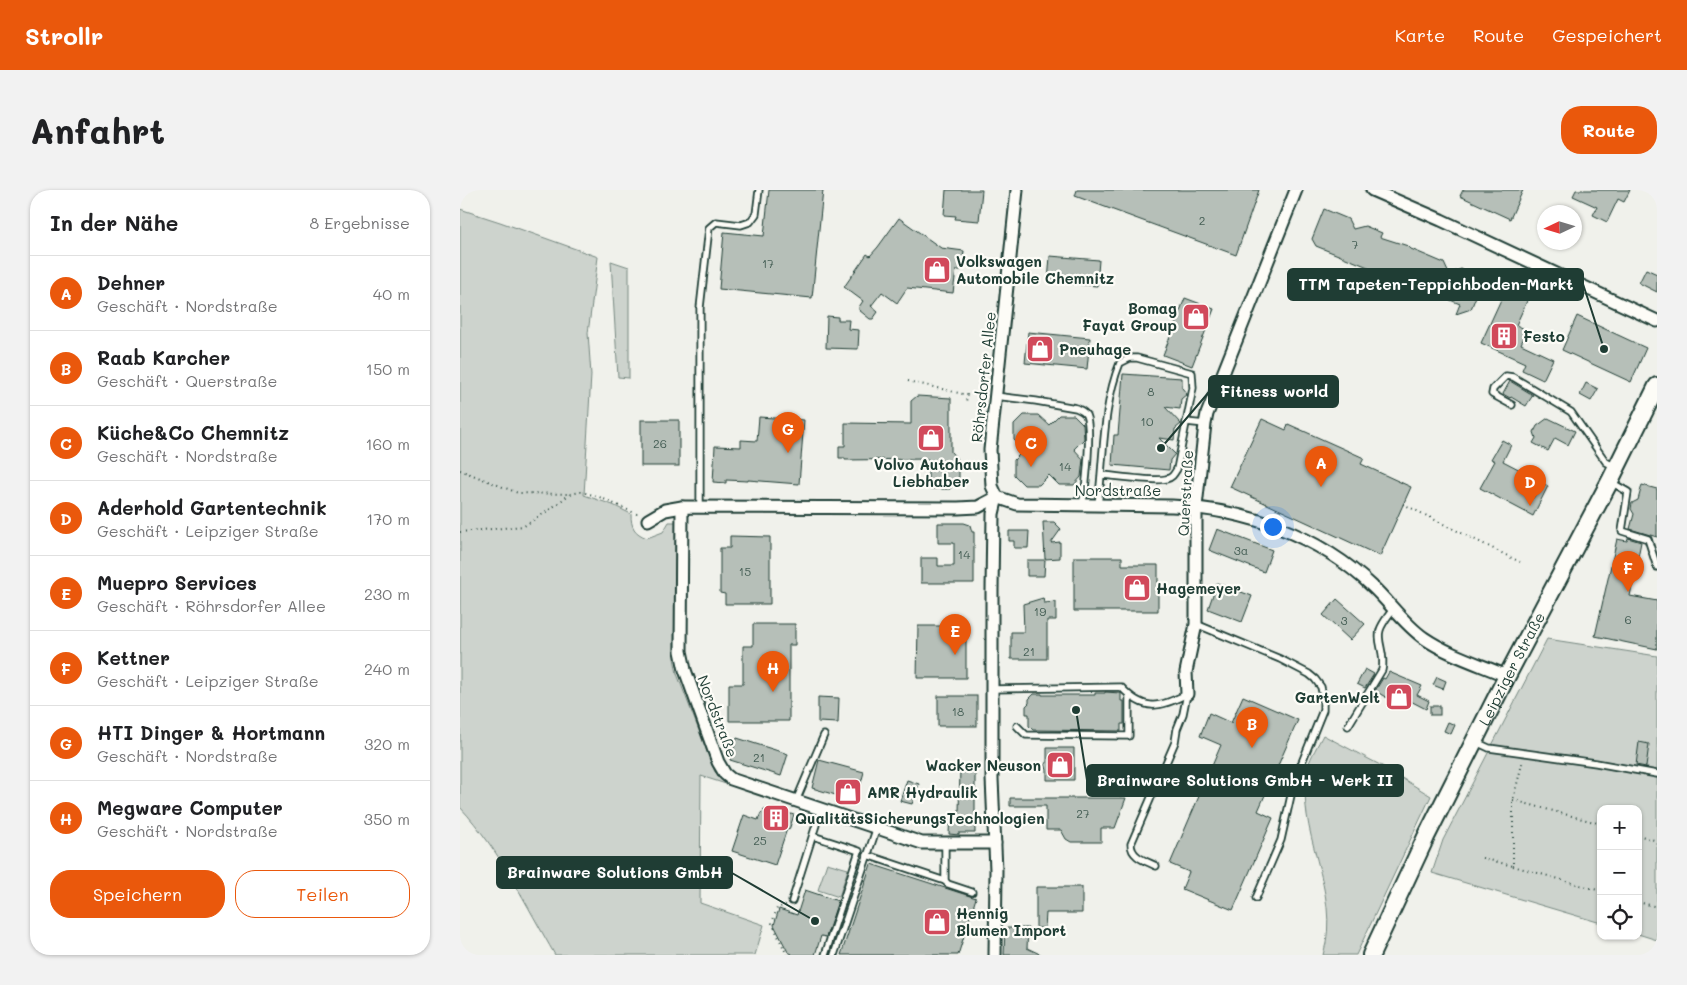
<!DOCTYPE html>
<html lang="de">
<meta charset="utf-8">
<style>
body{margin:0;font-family:Mali,sans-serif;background:#f2f2f2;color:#202124}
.controls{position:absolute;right:15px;bottom:15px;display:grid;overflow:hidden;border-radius:10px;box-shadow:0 1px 4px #0004}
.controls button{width:45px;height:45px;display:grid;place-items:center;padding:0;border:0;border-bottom:1px solid #e0e0e0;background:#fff;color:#202124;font:25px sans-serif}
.compass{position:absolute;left:1077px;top:15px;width:45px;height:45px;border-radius:50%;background:#fff;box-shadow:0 1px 4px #0004;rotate:266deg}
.you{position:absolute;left:812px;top:336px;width:18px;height:18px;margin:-12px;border:4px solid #fff;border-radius:50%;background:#1a73e8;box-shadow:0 0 0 8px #1a73e833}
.badge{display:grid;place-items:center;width:32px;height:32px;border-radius:50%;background:#ea580c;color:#fff;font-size:16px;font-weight:700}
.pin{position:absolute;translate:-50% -41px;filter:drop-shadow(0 1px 2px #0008)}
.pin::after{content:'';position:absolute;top:26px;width:18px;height:15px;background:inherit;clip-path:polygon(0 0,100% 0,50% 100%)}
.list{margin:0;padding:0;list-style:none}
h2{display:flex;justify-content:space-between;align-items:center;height:65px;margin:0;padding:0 20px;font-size:21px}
h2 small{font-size:16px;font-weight:400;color:#757577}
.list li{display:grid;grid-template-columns:32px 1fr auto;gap:15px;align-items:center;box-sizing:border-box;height:75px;padding:0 20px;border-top:1px solid #e0e0e0}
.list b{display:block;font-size:19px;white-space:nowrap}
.list p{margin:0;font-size:16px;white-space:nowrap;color:#757577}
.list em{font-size:16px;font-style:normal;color:#757577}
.actions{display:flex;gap:10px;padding:15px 20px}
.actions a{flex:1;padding:11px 0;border:1px solid #ea580c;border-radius:20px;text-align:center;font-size:18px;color:#ea580c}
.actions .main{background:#ea580c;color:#fff}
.icon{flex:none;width:28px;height:28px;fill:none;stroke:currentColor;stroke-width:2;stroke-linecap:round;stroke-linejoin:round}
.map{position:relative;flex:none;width:1197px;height:765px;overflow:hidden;border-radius:20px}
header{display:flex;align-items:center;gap:30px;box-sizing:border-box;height:70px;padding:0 25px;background:#ea580c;color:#fff}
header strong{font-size:24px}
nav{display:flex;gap:28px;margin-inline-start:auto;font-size:18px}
.intro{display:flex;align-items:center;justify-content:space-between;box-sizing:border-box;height:120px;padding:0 30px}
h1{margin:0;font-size:35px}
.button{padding:12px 22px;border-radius:20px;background:#ea580c;color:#fff;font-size:18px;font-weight:700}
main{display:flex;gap:30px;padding:0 30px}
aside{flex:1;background:#fff;border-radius:20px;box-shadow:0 1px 4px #0004}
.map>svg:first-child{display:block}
</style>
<header>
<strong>Strollr</strong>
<nav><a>Karte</a><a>Route</a><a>Gespeichert</a></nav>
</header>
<div class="intro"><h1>Anfahrt</h1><a class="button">Route</a></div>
<main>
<aside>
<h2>In der Nähe<small>8 Ergebnisse</small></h2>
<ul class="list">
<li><span class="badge">A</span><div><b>Dehner</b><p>Geschäft · Nordstraße</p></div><em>40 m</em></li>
<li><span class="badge">B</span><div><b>Raab Karcher</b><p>Geschäft · Querstraße</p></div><em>150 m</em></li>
<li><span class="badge">C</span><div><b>Küche&amp;Co Chemnitz</b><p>Geschäft · Nordstraße</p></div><em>160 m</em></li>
<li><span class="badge">D</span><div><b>Aderhold Gartentechnik</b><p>Geschäft · Leipziger Straße</p></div><em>170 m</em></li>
<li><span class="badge">E</span><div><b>Muepro Services</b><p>Geschäft · Röhrsdorfer Allee</p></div><em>230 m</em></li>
<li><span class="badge">F</span><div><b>Kettner</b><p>Geschäft · Leipziger Straße</p></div><em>240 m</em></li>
<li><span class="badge">G</span><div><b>HTI Dinger &amp; Hortmann</b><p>Geschäft · Nordstraße</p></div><em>320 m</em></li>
<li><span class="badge">H</span><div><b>Megware Computer</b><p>Geschäft · Nordstraße</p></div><em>350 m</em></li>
</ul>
<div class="actions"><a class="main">Speichern</a><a>Teilen</a></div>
</aside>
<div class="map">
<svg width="1197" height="765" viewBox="0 0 1197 765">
<rect width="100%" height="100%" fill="#f0f1eb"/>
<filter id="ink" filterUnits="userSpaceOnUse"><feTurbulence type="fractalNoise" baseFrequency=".02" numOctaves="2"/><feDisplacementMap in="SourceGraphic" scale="10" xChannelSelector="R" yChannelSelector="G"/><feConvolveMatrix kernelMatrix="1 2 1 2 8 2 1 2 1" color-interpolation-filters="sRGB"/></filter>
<g filter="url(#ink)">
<g fill="#cdd3cd" stroke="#768880">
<path d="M0 19 40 32 138 67 128 143 131 185 124 305 153 315 171 324C171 337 174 343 187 348L203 342 209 332H216L214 468 217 484 255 582 269 595 241 586 240 713 304 735 295 765H95C66 715 40 660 0 617Z"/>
<polygon points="151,71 169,77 169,188 158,187"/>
<polygon points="1087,449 1197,466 1197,750 1178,744 1178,619 1141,619 1141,733 972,683 983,650"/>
<path d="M863 545 922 576 971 606 896 765H863C883 701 833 641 848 576 851 566 858 555 863 545Z"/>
<polygon points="367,673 388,679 379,707 358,700"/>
</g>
<g fill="#b6bfb8" stroke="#1f3d34">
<polygon points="309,0 363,0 352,108 259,99 264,42 304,46"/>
<polygon points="486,0 522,0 519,31 495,29 496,26 484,25"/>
<polygon points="617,0 799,0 776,65 615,6"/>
<polygon points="1003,0 1063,0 1050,29 1000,6"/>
<polygon points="1116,0 1170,0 1164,12 1158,9 1147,32 1133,25 1137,17 1113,6"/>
<polygon points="864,19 888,29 893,39 905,36 922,43 920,47 948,56 951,59 984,73 989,84 1001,79 1021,88 1022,91 1011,119 996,124 1000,114 955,96 953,99 907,81 908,77 856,56 852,49"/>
<polygon points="439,28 481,58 504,61 502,80 496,80 493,103 447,98 437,113 422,102 411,116 418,122 413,129 410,129 399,120 399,117 403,111 384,97 407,64 410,66 418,57"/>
<polygon points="590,66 639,70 637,96 588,92"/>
<polygon points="1186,79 1197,84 1197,102 1179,93"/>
<polygon points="1050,90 1072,100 1056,135 1067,140 1061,154 1093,169 1083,190 1062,180 1065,173 1021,153"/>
<polygon points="725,108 754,119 732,176 703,165"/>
<polygon points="367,126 378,127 378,130 389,130 388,139 399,140 398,159 366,158"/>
<polygon points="1117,126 1186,158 1171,192 1102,160"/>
<polygon points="568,142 630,148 627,179 565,173"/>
<polygon points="663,184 722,188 722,198 727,204 721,209 720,219 705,217 721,234 715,239 714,250 699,248 715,264 710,270 709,280 652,275 654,245 658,245"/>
<polygon points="1050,191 1073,205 1066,216 1051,207 1050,208 1043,204"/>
<polygon points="1126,193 1138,199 1131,211 1120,205"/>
<polygon points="457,206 491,208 491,262 499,271 499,289 490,299 468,299 468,269 385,270 385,268 379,268 379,256 385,256 385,233 451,234 451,211"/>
<polygon points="564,225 578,225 589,235 599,225 614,225 623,234 624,249 614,259 623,269 621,287 614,295 599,295 589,285 579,295 564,295 554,285 554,270 564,260 554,250 554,235"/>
<polygon points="299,227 344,230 339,294 288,290 288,291 266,290 266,293 253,292 255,256 281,257 281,250 297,251"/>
<polygon points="1088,228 1115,241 1108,255 1095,248 1088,261 1073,253 1076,248 1074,242 1077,236"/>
<polygon points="802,229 826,240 828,234 904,268 901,274 951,297 920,366 770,297"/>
<rect x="181" y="230" width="38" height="46"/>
<polygon points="1042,250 1051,255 1043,271 1068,284 1060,300 1073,308 1082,293 1088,296 1073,326 1020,298 1035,271 1031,269"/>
<polygon points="1182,295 1197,299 1197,347 1170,339 1174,324 1171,319 1172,313 1178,310"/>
<polygon points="583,332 594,332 601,339 591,353 600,352 600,368 585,369"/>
<polygon points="478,333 504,333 510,335 512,342 514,342 514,393 461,393 461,368 478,368 478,376 494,376 494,353 478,353"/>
<polygon points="757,339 812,360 804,382 749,360"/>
<polygon points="549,341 569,341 568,358 554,358 554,351 549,351"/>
<polygon points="270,346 310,347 310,414 265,414 265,404 260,403 260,358 270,358"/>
<polygon points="1168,348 1181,352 1170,406 1197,411 1197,459 1135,446 1157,349 1167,351"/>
<polygon points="614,367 662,367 662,375 698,375 698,421 614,421"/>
<polygon points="567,370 585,370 584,386 567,386"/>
<polygon points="757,393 792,406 782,432 748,419"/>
<polygon points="583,408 584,413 596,412 596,430 587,430 587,469 551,469 551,442 564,442 563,414"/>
<polygon points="877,409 905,434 890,450 863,425"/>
<polygon points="293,434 335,434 335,455 329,455 329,531 269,531 269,494 283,494 283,456 293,456"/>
<polygon points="458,436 490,436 490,444 506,444 506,488 457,488"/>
<polygon points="905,479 914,484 905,498 897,494"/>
<polygon points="929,482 962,496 957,505 969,511 966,519 933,502 929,509 915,501 923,488 925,489"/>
<polygon points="977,487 986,491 983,499 973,495"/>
<polygon points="645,502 661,503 661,511 664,511 664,534 661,534 661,541 573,540 569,536 569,524 566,524 566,516 569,513 569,509 574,504 582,504 582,505 635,505 635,503 645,503"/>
<rect x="478" y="506" width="39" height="30"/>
<polygon points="783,506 838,530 798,621 813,628 773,720 722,699 729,682 710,674 761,555 740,546 749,523 771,533"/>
<polygon points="358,507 379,508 378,533 358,532"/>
<rect x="970" y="516" width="10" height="9"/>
<polygon points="988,532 995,535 991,544 984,541"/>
<polygon points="277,548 328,564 321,586 270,570"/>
<polygon points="1179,552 1189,554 1186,577 1176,575"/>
<polygon points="587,558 614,558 614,590 587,590 587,580 585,574 587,573"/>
<polygon points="359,570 404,582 396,611 352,598"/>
<polygon points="500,578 515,578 515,643 499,643 499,645 489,644 490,623 499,623"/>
<polygon points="447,590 459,594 452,614 440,611"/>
<polygon points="550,608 666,608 655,638 641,638 641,652 611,652 606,649 601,640 586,640 586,616 550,616"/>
<polygon points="312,618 334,625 329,640 327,639 315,675 272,661 284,625 298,630 301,623 304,620"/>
<polygon points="411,674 516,708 498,765 381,765"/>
<polygon points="576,697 622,697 622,723 586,723 585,738 576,738"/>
<polygon points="345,700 378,711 366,747 361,746 355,765 331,765 332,764 328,762 314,735 319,719 337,725"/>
<polygon points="545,738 568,738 567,758 582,765 544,765"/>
</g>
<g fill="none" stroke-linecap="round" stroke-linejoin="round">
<g stroke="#1f3d34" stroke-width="9">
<g id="service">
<path d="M535 206 576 211 616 218C620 220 624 221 626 225 632 238 626 300 622 315"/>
<polyline points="1052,215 1032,204 1033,199 1046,186 1053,187 1111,222 1146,272 1156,277"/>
<polyline points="726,232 745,234"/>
<polyline points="1151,292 1168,302 1162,341 1188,349 1197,377"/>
<path d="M638 315C644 269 642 217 660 173L670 168H677L732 183 733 198 717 279C714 284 712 288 706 289 694 292 656 286 642 285"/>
<polyline points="240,317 240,118 249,38 256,32 281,35 290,32 296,24 299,0"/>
<polyline points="736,434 820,469 849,484 855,489 861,497 863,507 863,520 834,592 821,650 796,708"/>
<path d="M532 499 661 497C684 522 699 518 727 504"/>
<polyline points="557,536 566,545 669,546 669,506"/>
<path d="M888 536 922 480C926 464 916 451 920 440 922 433 929 425 933 419"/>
<polyline points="1016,552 1029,558 1136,573 1197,584"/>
<polyline points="336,611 364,545"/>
<polyline points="353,646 399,661 365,765"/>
<polyline points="485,653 485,691 488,694 512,702"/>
<polyline points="407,665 485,691"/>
<path d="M696 676C686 671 671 667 671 654L715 552 717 539 723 524 727 504"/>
<polyline points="332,711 361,619"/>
<polyline points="374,765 417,637"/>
</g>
</g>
<g stroke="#1f3d34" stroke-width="15">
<g id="minor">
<polyline points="912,0 981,30 1197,131"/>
<polyline points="222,317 221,461 225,480 258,572 265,584 271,589 462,653 535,653"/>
<path d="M188 330 205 320 222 317 498 318 518 317 537 307 557 314 712 316C785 319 859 345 913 397 930 413 944 434 964 448 989 465 1019 474 1047 486"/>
<polyline points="727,504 726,482 736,434 736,317 745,234 747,224 836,0"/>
<polyline points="535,765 536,680 532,589 532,400 533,324 537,307 532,296 530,260 557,0"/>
</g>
</g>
<g stroke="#1f3d34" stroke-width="20">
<g id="secondary">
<path id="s1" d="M911 765 966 647 1047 486 1150 291 1197 196"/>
</g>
</g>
<g stroke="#1f3d34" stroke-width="2" stroke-dasharray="1 4" stroke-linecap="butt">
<polyline points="448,191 507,205 506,213"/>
<polyline points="0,280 58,303 110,304 121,302 137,306 179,325"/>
<polyline points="943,314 1060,372"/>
<polyline points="0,342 64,336 89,320 110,304"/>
<polyline points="1053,610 1141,634"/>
<polyline points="1178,645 1197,651"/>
<polyline points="1022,668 1053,676 1053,610 1063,570"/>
<polyline points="1053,676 1141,701"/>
<polyline points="1178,712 1197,717"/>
<polyline points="326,715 317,718 312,733 327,765"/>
</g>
<use href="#service" stroke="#fdfcf7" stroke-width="5.5"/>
<use href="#minor" stroke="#fdfcf7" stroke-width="11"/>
<use href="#secondary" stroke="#fdfcf7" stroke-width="16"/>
</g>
</g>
<defs>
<g id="shop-square" transform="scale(1.4375)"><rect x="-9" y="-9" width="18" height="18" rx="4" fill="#d1495b" stroke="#fdfcf7"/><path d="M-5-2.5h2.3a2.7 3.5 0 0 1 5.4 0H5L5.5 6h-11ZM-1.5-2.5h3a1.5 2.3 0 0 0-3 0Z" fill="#fff"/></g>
<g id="building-square" transform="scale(1.4375)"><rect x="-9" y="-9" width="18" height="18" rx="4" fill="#d1495b" stroke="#fdfcf7"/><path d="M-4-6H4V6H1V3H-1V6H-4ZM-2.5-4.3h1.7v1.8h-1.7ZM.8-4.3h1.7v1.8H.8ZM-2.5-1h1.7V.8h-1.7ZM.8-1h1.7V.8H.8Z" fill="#fff"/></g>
</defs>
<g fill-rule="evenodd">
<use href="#shop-square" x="477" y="80"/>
<use href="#shop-square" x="736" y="127"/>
<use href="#building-square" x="1044" y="146"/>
<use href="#shop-square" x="580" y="159"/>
<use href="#shop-square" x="471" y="248"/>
<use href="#shop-square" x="677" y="398"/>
<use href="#shop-square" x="939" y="507"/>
<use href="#shop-square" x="600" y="575"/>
<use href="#shop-square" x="388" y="602"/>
<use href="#building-square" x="316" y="628"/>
<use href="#shop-square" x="477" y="732"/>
</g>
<g text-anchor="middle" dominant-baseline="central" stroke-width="4.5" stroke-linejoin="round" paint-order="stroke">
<g font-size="12" fill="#455e55">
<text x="742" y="30">2</text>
<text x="895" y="54">7</text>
<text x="308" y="73">17</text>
<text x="691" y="201">8</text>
<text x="687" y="231">10</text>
<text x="200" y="253">26</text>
<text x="605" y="276">14</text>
<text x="781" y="360">3a</text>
<text x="504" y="364">14</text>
<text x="285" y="381">15</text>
<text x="580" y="421">19</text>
<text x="1168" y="429">6</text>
<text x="884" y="430">3</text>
<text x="569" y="461">21</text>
<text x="498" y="521">18</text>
<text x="299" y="567">21</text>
<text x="623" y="623">27</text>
<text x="300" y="650">25</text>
</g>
<g font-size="15" font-weight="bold" fill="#1f3d34" stroke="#fdfcf7" text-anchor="start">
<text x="496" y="71">Volkswagen<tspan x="496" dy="17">Automobile Chemnitz</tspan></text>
<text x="717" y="118" text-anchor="end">Bomag<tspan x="717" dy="17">Fayat Group</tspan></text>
<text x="1063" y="146">Festo</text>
<text x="599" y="159">Pneuhage</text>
<text x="471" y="274" text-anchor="middle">Volvo Autohaus<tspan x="471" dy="17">Liebhaber</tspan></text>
<text x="696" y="398">Hagemeyer</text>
<text x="920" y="507" text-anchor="end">GartenWelt</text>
<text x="581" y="575" text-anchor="end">Wacker Neuson</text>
<text x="407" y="602">AMR Hydraulik</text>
<text x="335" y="628">QualitätsSicherungsTechnologien</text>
<text x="496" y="723">Hennig<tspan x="496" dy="17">Blumen Import</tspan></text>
</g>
<g font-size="15" fill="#1f3d34" stroke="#fdfcf7">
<text transform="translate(523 187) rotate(-84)">Röhrsdorfer Allee</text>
<text x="658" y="300">Nordstraße</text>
<text transform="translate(725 303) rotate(-87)">Querstraße</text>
<text stroke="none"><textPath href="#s1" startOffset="319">Leipziger Straße</textPath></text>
<text transform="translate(258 526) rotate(69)">Nordstraße</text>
</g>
</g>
<path fill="none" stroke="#1f3d34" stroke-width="2" d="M1144 159L1123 94M701 258L749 202M616 520L627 590M355 731L272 683"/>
<g fill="#1f3d34" stroke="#fdfcf7" stroke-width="2">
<circle cx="1144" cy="159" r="5"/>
<circle cx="701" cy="258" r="5"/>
<circle cx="616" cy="520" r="5"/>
<circle cx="355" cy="731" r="5"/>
</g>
<g fill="#1f3d34" stroke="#1f3d34" stroke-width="2">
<rect x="828" y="79" width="295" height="31" rx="5"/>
<rect x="749" y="186" width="129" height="31" rx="5"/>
<rect x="627" y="575" width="316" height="31" rx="5"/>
<rect x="37" y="667" width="235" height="31" rx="5"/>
</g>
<g font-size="16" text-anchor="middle" font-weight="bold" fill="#fff">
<text x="976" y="100">TTM Tapeten-Teppichboden-Markt</text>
<text x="814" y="207">Fitness world</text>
<text x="785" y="596">Brainware Solutions GmbH - Werk II</text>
<text x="155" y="688">Brainware Solutions GmbH</text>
</g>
</svg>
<div class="controls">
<button>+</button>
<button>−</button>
<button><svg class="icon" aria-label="locate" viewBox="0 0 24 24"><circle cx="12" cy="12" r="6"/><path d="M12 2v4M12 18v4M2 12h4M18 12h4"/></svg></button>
</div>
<svg class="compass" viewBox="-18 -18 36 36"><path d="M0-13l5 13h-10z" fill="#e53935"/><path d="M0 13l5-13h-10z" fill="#757577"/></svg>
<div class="you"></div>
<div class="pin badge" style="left:861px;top:297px">A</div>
<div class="pin badge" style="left:792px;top:558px">B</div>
<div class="pin badge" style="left:571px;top:277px">C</div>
<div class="pin badge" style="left:1070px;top:316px">D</div>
<div class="pin badge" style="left:495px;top:465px">E</div>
<div class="pin badge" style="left:1168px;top:402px">F</div>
<div class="pin badge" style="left:328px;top:263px">G</div>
<div class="pin badge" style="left:313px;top:502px">H</div>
</div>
</main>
